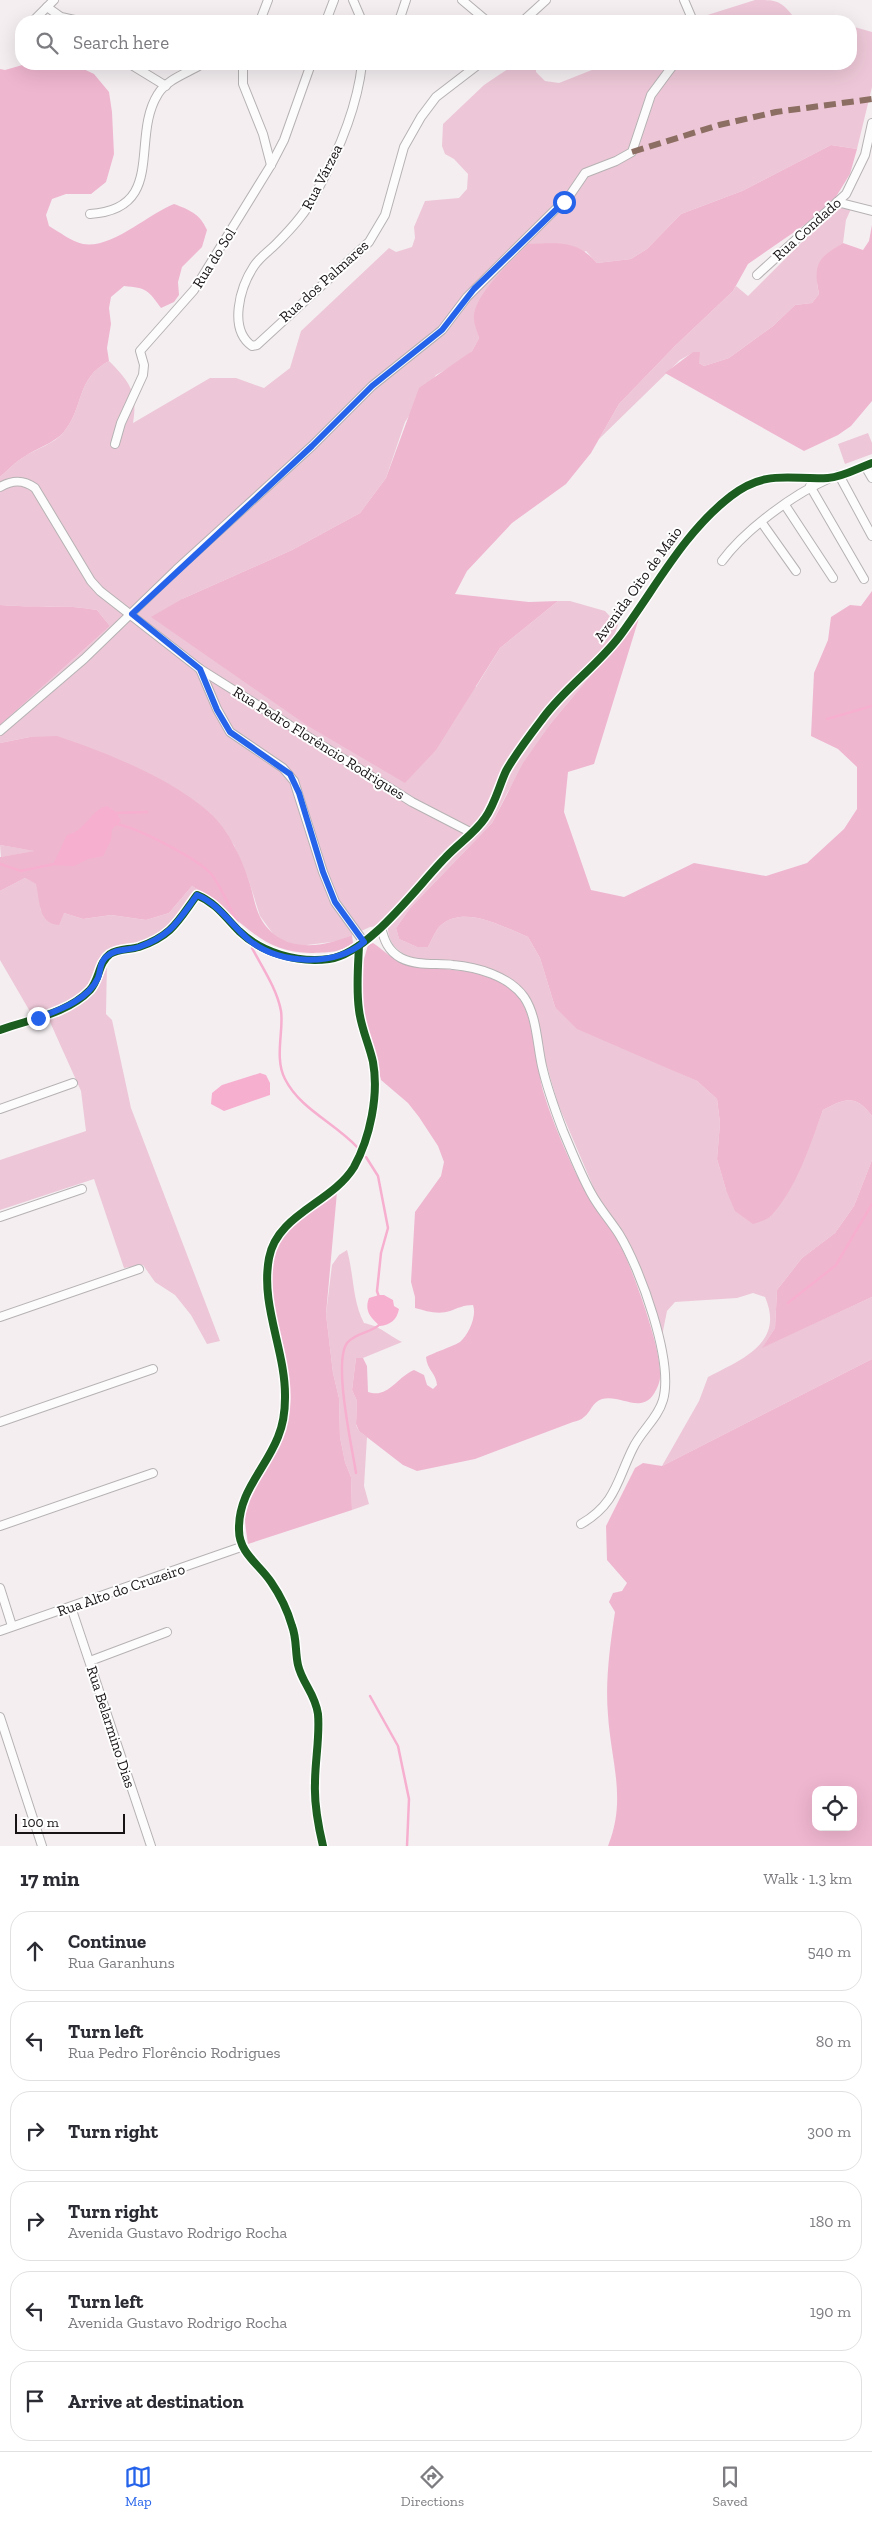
<!DOCTYPE html>
<meta charset="utf-8">
<style>
body{margin:0;font-family:"Zilla Slab",serif;background:#f2f2f3;color:#2b2b33}
.controls{position:absolute;right:15px;bottom:15px;display:grid;overflow:hidden;border-radius:10px;box-shadow:0 5px 20px #0002}
.controls button{width:45px;height:45px;display:grid;place-items:center;padding:0;border:0;border-bottom:1px solid #e1e1e2;background:#fff;color:#2b2b33;font:25px sans-serif}
.scale{position:absolute;left:15px;bottom:12px;width:110px;box-sizing:border-box;padding-left:5px;border:2px solid #171314;border-top:0;font-size:14px;line-height:18px;white-space:nowrap;color:#171314;-webkit-text-stroke:4px #fff;paint-order:stroke}
.stop{position:absolute;width:15px;height:15px;margin:-11px;border:4px solid #2563eb;border-radius:50%;background:#fff}
.stop.end{background:#2563eb;border-color:#fff;box-shadow:0 1px 5px #0008}
.list{margin:0;padding:0;list-style:none}
h2{display:flex;justify-content:space-between;align-items:center;height:65px;margin:0;padding:0 20px;font-size:21px}
h2 small{font-size:16px;font-weight:400;color:#7c7c81}
.list li{display:grid;grid-template-columns:32px 1fr auto;gap:15px;align-items:center;box-sizing:border-box;height:80px;margin:0 10px 10px;padding:0 10px;border:1px solid #e1e1e2;border-radius:20px}
.list b{display:block;font-size:19px;white-space:nowrap}
.list p{margin:0;font-size:16px;white-space:nowrap;color:#7c7c81}
.list em{font-size:16px;font-style:normal;color:#7c7c81}
.icon{flex:none;width:28px;height:28px;fill:none;stroke:currentColor;stroke-width:2;stroke-linecap:round;stroke-linejoin:round}
.map{position:relative;flex:none;width:872px;height:1846px;overflow:hidden}
.search{position:absolute;background:#fff;box-shadow:0 5px 20px #0002;left:15px;right:15px;top:15px;height:55px;display:flex;align-items:center;gap:12px;box-sizing:border-box;padding:0 18px;border-radius:20px;color:#7c7c81;font-size:19px}
.sheet{height:605px;background:#fff}
nav{display:flex;justify-content:space-around;align-items:center;box-sizing:border-box;height:70px;border-top:1px solid #e1e1e2;background:#fff;font-size:14px;color:#7c7c81}
nav a{display:grid;justify-items:center;gap:2px}
nav .on{color:#2563eb}
.map>svg:first-child{display:block}
</style>
<div class="map">
<svg width="872" height="1846" viewBox="0 0 872 1846">
<rect width="100%" height="100%" fill="#f4eef1"/>
<g fill="#edc7d7">
<path d="M755 0C776 0 780 0 793 16L834 21H693L698 18Z"/>
<path d="M851 26 872 32V87L857 149 831 145 742 191 681 214 647 249 631 259 597 263 586 251 474 318 479 338 472 351 458 363 436 375 405 422 386 478 360 513 292 550 182 599 476 687 500 648 558 601H570L605 611 618 625 606 658 551 723 507 793 492 823 410 908 396 928 399 939 417 947H428C432 940 435 931 440 926 464 904 503 927 528 937L540 958 555 1007 642 1056 697 1081 717 1099 720 1123 717 1159 726 1190 770 1217C793 1183 809 1148 823 1110 844 1099 855 1093 872 1116V1160L854 1206 835 1233 802 1258 777 1290 775 1328 763 1347 872 1297V1359L662 1466 699 1401 708 1377C742 1359 785 1343 765 1297L753 1293 737 1298 675 1302 667 1311 662 1336 639 1269 598 1198 558 1104 543 1053 533 1007 526 993 510 978 481 967 414 959C398 952 387 944 388 925L370 927 339 941 299 946 276 938 260 916 249 881 234 845 210 813 172 786 30 737 0 743V725L110 626 97 610C66 604 32 608 0 605V477C8 470 15 462 24 457 35 449 54 444 63 433 85 407 75 379 109 361 130 382 138 393 133 423L210 378H236L264 388 290 368 301 331 389 248 396 252 412 247 415 238 414 227 425 201 459 198 467 189 468 174 454 159 445 154 442 146 443 124 484 85 515 64H536V72L545 81 559 83 607 64H851Z"/>
<path d="M838 206 851 209 846 220 843 243C821 256 813 269 819 294L812 303 795 305 773 326 729 358 704 366 699 363 694 352 680 360 599 439 619 404 675 346 733 291 736 286 748 296Z"/>
<polygon points="868,433 872,443 872,454 845,464 838,444"/>
<polygon points="0,845 36,851 1,857"/>
<polygon points="25,878 37,884 41,911 64,913 83,919 111,915 146,920 169,913 192,886 201,891 197,900 166,936 112,955 107,962 106,1014 112,1020 131,1108 220,1341 207,1344 191,1315 175,1295 155,1282 143,1265 124,1268 94,1179 0,1210 0,1160 86,1131 81,1091 50,1022 32,1015 0,960 0,891"/>
<path d="M347 1250C354 1274 352 1300 364 1323 382 1327 386 1334 402 1342L363 1358H356L352 1390 357 1401 356 1425 359 1431 367 1437 364 1486 369 1504 352 1510 351 1477 345 1462 340 1437 339 1398 333 1373 326 1314 332 1265 339 1255Z"/>
</g>
<g fill="#efb6cf" fill-rule="evenodd">
<path d="M26 64H73L94 74 109 92 112 112 114 154 106 182 91 194H66L52 199 46 215 49 226C58 231 72 242 83 244 112 249 148 214 174 204 190 210 200 214 207 230L202 247 182 267 178 282 179 295 174 302 161 308C148 290 147 288 124 286L111 297 109 308 111 324 107 348 109 361C75 379 85 407 63 433 54 443 35 449 24 457 15 462 8 470 0 477V69L5 70Z"/>
<path d="M831 145 857 149 850 174 834 200 819 215 748 264 733 291 675 346 619 404 591 453 566 484 512 523 467 571 455 594 529 602 558 601 500 648 436 750 405 783 308 726 151 617 182 599 292 550 360 513 386 478 419 388 472 351 479 338C477 331 473 322 474 315 477 291 512 261 528 244 558 243 576 239 597 263L631 259 647 249 681 214 742 191Z"/>
<path d="M872 225V401L851 426 838 435 804 451 665 373 693 352H700L699 363 704 366 729 358 773 326 795 305 812 303 819 294C813 265 817 258 843 243L863 250 869 241Z"/>
<path d="M872 591V1116C855 1093 844 1099 823 1110 810 1145 797 1188 771 1216 767 1220 759 1222 753 1224L735 1211 726 1190 717 1159 720 1123 717 1099 697 1081 577 1029 555 1007 540 958 528 937C503 927 464 904 440 926 435 931 432 940 428 947H417L399 939 396 928 410 908 492 823 523 763 551 723 639 618 594 764 568 772 564 812 591 890 624 897 694 863 766 876 807 863 844 829 857 809V767L838 749 811 736 814 673 828 640 831 617 850 605 861 606Z"/>
<path d="M0 605C32 608 66 604 97 610L110 626 0 725Z"/>
<path d="M57 736C107 753 169 777 209 812 229 830 242 859 250 884 253 894 255 907 260 917 279 953 320 949 352 935L353 943C338 953 331 952 313 953 255 954 238 911 192 886L169 913 146 920 111 915 83 919 64 913 59 925C38 924 40 901 36 884L25 878 0 891V857L34 851 0 845V743L30 737Z"/>
<path d="M373 943C384 950 394 962 408 965 443 972 483 965 513 991 536 1012 535 1065 544 1094 552 1120 569 1161 582 1185 593 1207 610 1225 621 1246 632 1269 667 1361 659 1383 646 1420 624 1394 602 1399 592 1402 591 1412 584 1417 581 1420 577 1421 573 1422L475 1459 417 1471 403 1465 359 1431 356 1424 357 1401 352 1390 356 1358H363L367 1366 368 1392C388 1399 397 1377 414 1370L424 1375 427 1385 433 1389 437 1385C436 1373 427 1370 426 1357 433 1353 456 1345 460 1342 469 1334 477 1316 473 1305 464 1305 458 1308 450 1311 438 1315 426 1311 415 1308V1297L411 1282 415 1212 441 1176 444 1162 438 1146 419 1117 408 1103 381 1080 366 1024 363 1001 362 966 368 945Z"/>
<polygon points="872,1160 872,1297 762,1348 775,1328 777,1290 802,1258 835,1233 854,1206"/>
<path d="M337 1192 326 1314 333 1373 339 1398 340 1437 345 1462 351 1477 352 1510 248 1544C247 1536 245 1526 245 1518 247 1476 287 1447 290 1406 294 1362 258 1284 276 1248 288 1224 317 1209 337 1192Z"/>
<path d="M872 1359V1846H608C627 1799 611 1762 608 1715 605 1682 610 1645 615 1612L609 1602 613 1593 622 1591 627 1583 607 1560 606 1526 635 1468 643 1463 662 1466ZM816 1790H853V1827H816Z"/>
</g>
<g fill="#f7afcf">
<path d="M107 806 116 812 121 821 112 829 111 840 103 856 88 859 74 866 53 865 67 835C86 831 90 810 107 806Z"/>
<polygon points="260,1073 266,1075 270,1083 270,1095 224,1111 211,1104 212,1093 222,1085"/>
<path d="M379 1295H384L393 1300 394 1306 399 1309C397 1320 390 1325 380 1326 371 1318 364 1311 369 1298Z"/>
</g>
<g fill="none" stroke-linecap="round" stroke-linejoin="round">
<g stroke="#f7afcf" stroke-width="2.5">
<polyline points="827,719 872,706"/>
<polyline points="114,813 147,812"/>
<path d="M116 824C136 827 199 859 212 875 222 888 229 908 238 923"/>
<polyline points="0,864 21,871 54,864"/>
<path d="M252 948C262 967 277 989 281 1011 284 1030 274 1058 285 1079 300 1109 335 1123 357 1147"/>
<polyline points="366,1157 378,1176 388,1228 381,1253 377,1291 379,1297"/>
<polyline points="788,1303 836,1265 872,1204"/>
<path d="M356 1473C352 1447 333 1362 347 1343 356 1332 372 1333 380 1324"/>
<polyline points="370,1696 398,1746 409,1799 407,1846"/>
</g>
<g stroke="#b6b2b3" stroke-width="10">
<g id="minor">
<polyline points="353,0 362,21"/>
<polyline points="462,0 487,21"/>
<polyline points="684,0 693,21"/>
<polyline points="47,7 61,17 79,21"/>
<polyline points="34,20 54,0"/>
<polyline points="260,21 268,0"/>
<polyline points="326,21 334,0"/>
<polyline points="395,21 400,18 406,0"/>
<polyline points="523,21 546,0"/>
<polyline points="130,64 166,86"/>
<polyline points="243,64 243,84 263,134 271,165"/>
<path d="M362 64C357 109 338 153 316 193 306 213 291 229 276 244 269 251 260 257 254 266 240 287 228 329 252 346L257 345 369 242 385 215 404 147 421 117 436 97 479 64"/>
<polyline points="837,202 872,211"/>
<path d="M90 214C167 209 130 138 158 94 167 79 188 73 202 64"/>
<polyline points="757,275 846,194 865,155 872,123"/>
<polyline points="115,444 121,423 143,375 144,365 140,351 194,290 271,165 284,140 311,64"/>
<polyline points="865,466 872,478"/>
<polyline points="839,475 872,536"/>
<polyline points="810,486 864,579"/>
<path d="M0 487C12 480 23 479 35 488L91 581 100 591 200 669 412 802 472 833"/>
<polyline points="785,505 833,578"/>
<polyline points="762,523 796,571"/>
<path d="M722 561C745 530 792 495 828 479"/>
<polyline points="200,669 217,709 230,732 283,768 294,781 323,872 335,902 364,942"/>
<polyline points="0,731 84,659 176,570 312,446 372,386 442,330 467,297 570,195 585,173 616,161 632,152 651,95 674,64"/>
<path d="M381 927C384 940 388 951 401 958 416 966 436 963 453 965 477 967 509 976 524 997 537 1016 537 1044 542 1066 547 1088 555 1110 563 1131 572 1152 580 1173 591 1193 599 1208 610 1220 619 1234 640 1268 674 1361 663 1400 658 1418 641 1431 633 1448 617 1480 616 1504 581 1524"/>
<path d="M0 1030C30 1019 67 1014 90 990 100 979 98 963 110 954 119 948 129 950 139 947 172 936 178 921 197 895 216 903 225 917 239 931 262 953 297 963 329 959 369 954 418 885 446 857 458 844 475 833 485 818 495 804 499 786 506 771 516 753 530 735 543 718 565 688 597 666 619 637 655 589 683 533 731 496 766 469 789 480 828 478 843 477 858 468 872 463"/>
<polyline points="0,1109 73,1083"/>
<polyline points="0,1217 82,1189"/>
<polyline points="0,1317 139,1269"/>
<polyline points="0,1422 153,1369"/>
<polyline points="0,1526 153,1473"/>
<polyline points="0,1588 12,1626"/>
<polyline points="71,1607 151,1846"/>
<polyline points="0,1631 241,1547"/>
<polyline points="90,1661 167,1632"/>
<polyline points="0,1717 42,1846"/>
<path d="M323 1846C318 1825 314 1804 315 1783 315 1760 320 1737 318 1714 315 1693 302 1683 298 1665 295 1652 297 1639 292 1626 288 1612 280 1595 271 1582 259 1564 239 1553 239 1530 238 1492 265 1470 278 1437 283 1425 285 1411 285 1398 286 1351 260 1306 269 1258 277 1214 332 1203 354 1167 370 1138 379 1095 373 1062 369 1044 361 1028 359 1010 356 989 358 967 359 946"/>
</g>
</g>
<use href="#minor" stroke="#fdfcfd" stroke-width="8"/>
<polyline stroke="#8d6e63" stroke-width="6" stroke-dasharray="12 6" stroke-linecap="butt" points="632,152 719,125 776,112 872,99"/>
<g stroke="#fff" stroke-width="11">
<g id="cycleway">
<path d="M0 1030C30 1019 67 1014 90 990 100 979 98 963 110 954 119 948 129 950 139 947 172 936 178 921 197 895 216 903 225 917 239 931 262 953 297 963 329 959 369 954 418 885 446 857 458 844 475 833 485 818 495 804 499 786 506 771 516 753 530 735 543 718 565 688 597 666 619 637 655 589 683 533 731 496 766 469 789 480 828 478 843 477 858 468 872 463"/>
<path d="M323 1846C318 1825 314 1804 315 1783 315 1760 320 1737 318 1714 315 1693 302 1683 298 1665 295 1652 297 1639 292 1626 288 1612 280 1595 271 1582 259 1564 239 1553 239 1530 238 1492 265 1470 278 1437 283 1425 285 1411 285 1398 286 1351 260 1306 269 1258 277 1214 332 1203 354 1167 370 1138 379 1095 373 1062 369 1044 361 1028 359 1010 356 989 358 967 359 946"/>
</g>
</g>
<use href="#cycleway" stroke="#1b5e20" stroke-width="8"/>
</g>
<g fill="none" stroke-linecap="round" stroke-linejoin="round">
<path stroke="#2563eb" stroke-width="6" d="M38 1018C59 1010 88 1000 98 978 101 971 99 963 106 957 116 948 127 951 139 947 171 936 178 921 197 895 219 904 231 925 249 940 280 965 334 967 364 942L335 902 323 872 299 793 290 774 230 732 217 710 200 669 132 614 312 446 372 386 442 330 474 289 564 202"/>
</g>
<g text-anchor="middle" dominant-baseline="central" stroke-width="4" stroke-linejoin="round" paint-order="stroke">
<g font-size="15" fill="#171314" stroke="#fff">
<text transform="translate(322 177) rotate(-63)">Rua Várzea</text>
<text transform="translate(807 229) rotate(-42)">Rua Condado</text>
<text transform="translate(214 258) rotate(-58)">Rua do Sol</text>
<text transform="translate(324 281) rotate(-42)">Rua dos Palmares</text>
<text transform="translate(638 584) rotate(-54)">Avenida Oito de Maio</text>
<text transform="translate(319 743) rotate(32)">Rua Pedro Florêncio Rodrigues</text>
<text transform="translate(121 1590) rotate(-19)">Rua Alto do Cruzeiro</text>
<text transform="translate(111 1727) rotate(72)">Rua Belarmino Dias</text>
</g>
</g>
</svg>
<div class="controls">
<button><svg class="icon" aria-label="locate" viewBox="0 0 24 24"><circle cx="12" cy="12" r="6"/><path d="M12 2v4M12 18v4M2 12h4M18 12h4"/></svg></button>
</div>
<div class="scale">100 m</div>
<div class="stop" style="left:564px;top:202px"></div>
<div class="stop end" style="left:38px;top:1018px"></div>
<div class="search"><svg class="icon" aria-label="search" viewBox="0 0 24 24"><circle cx="10" cy="10" r="6"/><path d="M15 15l6 6"/></svg>Search here</div>
</div>
<section class="sheet">
<h2>17 min<small>Walk · 1.3 km</small></h2>
<ul class="list">
<li><svg class="icon" aria-label="ahead" viewBox="0 0 24 24"><path d="M12 20V5M6 11l6-6 6 6"/></svg><div><b>Continue</b><p>Rua Garanhuns</p></div><em>540 m</em></li>
<li><svg class="icon" aria-label="left" viewBox="0 0 24 24"><path d="M17 20v-9H6M10 6l-5 5 5 5"/></svg><div><b>Turn left</b><p>Rua Pedro Florêncio Rodrigues</p></div><em>80 m</em></li>
<li><svg class="icon" aria-label="right" viewBox="0 0 24 24"><path d="M7 20v-9h11M14 6l5 5-5 5"/></svg><div><b>Turn right</b></div><em>300 m</em></li>
<li><svg class="icon" aria-label="right" viewBox="0 0 24 24"><path d="M7 20v-9h11M14 6l5 5-5 5"/></svg><div><b>Turn right</b><p>Avenida Gustavo Rodrigo Rocha</p></div><em>180 m</em></li>
<li><svg class="icon" aria-label="left" viewBox="0 0 24 24"><path d="M17 20v-9H6M10 6l-5 5 5 5"/></svg><div><b>Turn left</b><p>Avenida Gustavo Rodrigo Rocha</p></div><em>190 m</em></li>
<li><svg class="icon" aria-label="arrive" viewBox="0 0 24 24"><path d="M6 21V4h12l-3 4 3 4H6"/></svg><div><b>Arrive at destination</b></div></li>
</ul>
</section>
<nav>
<a class="on"><svg class="icon" aria-label="map" viewBox="0 0 24 24"><path d="M3 6l6-2 6 2 6-2v14l-6 2-6-2-6 2zM9 4v14M15 6v14"/></svg>Map</a>
<a><svg class="icon" aria-label="directions" viewBox="0 0 24 24"><path d="M12 3l9 9-9 9-9-9zM9 14v-3h6M13 9l2 2-2 2"/></svg>Directions</a>
<a><svg class="icon" aria-label="saved" viewBox="0 0 24 24"><path d="M7 4h10v16l-5-4-5 4z"/></svg>Saved</a>
</nav>
